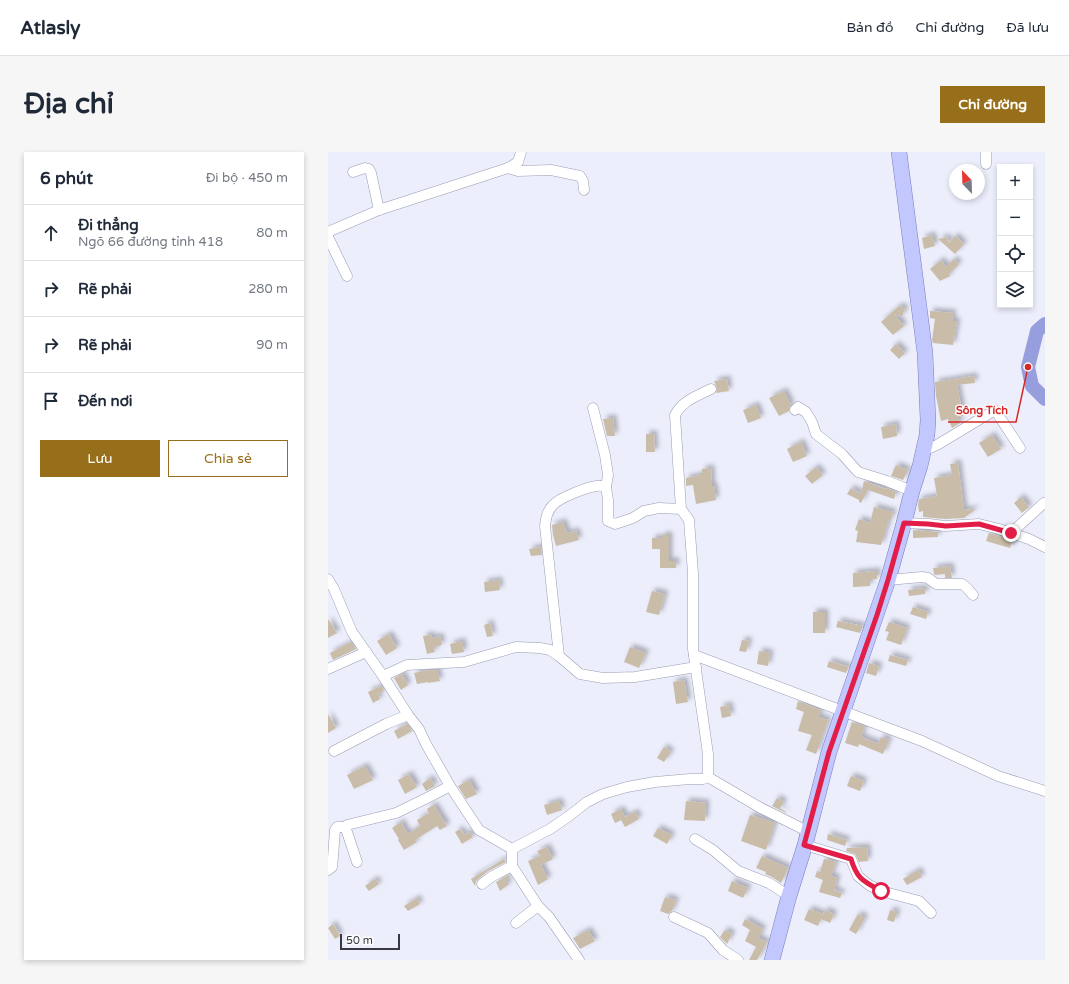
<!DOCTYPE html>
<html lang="vi">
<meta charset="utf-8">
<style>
body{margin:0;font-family:"Varela Round",sans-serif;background:#f6f6f7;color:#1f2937}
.controls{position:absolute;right:12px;top:12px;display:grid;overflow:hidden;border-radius:0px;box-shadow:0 2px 6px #0003}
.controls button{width:36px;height:36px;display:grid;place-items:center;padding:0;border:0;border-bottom:1px solid #e0e1e3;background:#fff;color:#1f2937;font:20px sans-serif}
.compass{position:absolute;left:621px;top:12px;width:36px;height:36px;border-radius:50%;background:#fff;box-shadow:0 2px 6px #0003;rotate:337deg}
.scale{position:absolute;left:12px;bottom:10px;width:60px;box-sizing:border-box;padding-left:4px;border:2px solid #373841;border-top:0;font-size:11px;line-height:14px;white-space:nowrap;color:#373841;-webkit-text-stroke:3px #fcfcfc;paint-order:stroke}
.stop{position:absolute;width:12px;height:12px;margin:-9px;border:3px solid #e11d48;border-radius:50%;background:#fff}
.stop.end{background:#e11d48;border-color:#fff;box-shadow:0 1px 4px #0008}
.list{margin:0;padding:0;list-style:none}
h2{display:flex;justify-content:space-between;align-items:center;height:52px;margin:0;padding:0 16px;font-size:17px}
h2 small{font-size:13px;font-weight:400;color:#747a83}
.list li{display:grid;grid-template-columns:26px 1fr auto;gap:12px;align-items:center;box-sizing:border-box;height:56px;padding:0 16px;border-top:1px solid #e0e1e3}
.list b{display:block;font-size:15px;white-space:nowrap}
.list p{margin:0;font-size:13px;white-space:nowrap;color:#747a83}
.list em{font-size:13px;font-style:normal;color:#747a83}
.actions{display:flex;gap:8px;padding:12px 16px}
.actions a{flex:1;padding:9px 0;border:1px solid #976e19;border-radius:0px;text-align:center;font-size:14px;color:#976e19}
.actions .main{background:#976e19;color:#fff}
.icon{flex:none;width:22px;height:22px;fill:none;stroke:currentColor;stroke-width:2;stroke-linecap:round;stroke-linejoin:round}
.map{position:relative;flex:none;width:717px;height:808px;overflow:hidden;border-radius:0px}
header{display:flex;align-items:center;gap:24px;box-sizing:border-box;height:56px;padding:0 20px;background:#fff;border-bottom:1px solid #e0e1e3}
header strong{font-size:19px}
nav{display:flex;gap:22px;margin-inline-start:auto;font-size:14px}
.intro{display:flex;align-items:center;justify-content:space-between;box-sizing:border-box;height:96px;padding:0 24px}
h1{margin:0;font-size:28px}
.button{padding:10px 18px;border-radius:0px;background:#976e19;color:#fff;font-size:14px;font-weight:700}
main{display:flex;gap:24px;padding:0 24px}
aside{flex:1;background:#fff;border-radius:0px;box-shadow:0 2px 6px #0003}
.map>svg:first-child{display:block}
</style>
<header>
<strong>Atlasly</strong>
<nav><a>Bản đồ</a><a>Chỉ đường</a><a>Đã lưu</a></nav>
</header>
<div class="intro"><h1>Địa chỉ</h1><a class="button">Chỉ đường</a></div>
<main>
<aside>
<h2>6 phút<small>Đi bộ · 450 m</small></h2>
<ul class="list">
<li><svg class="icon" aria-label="ahead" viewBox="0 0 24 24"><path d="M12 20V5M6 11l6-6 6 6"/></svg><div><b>Đi thẳng</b><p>Ngõ 66 đường tỉnh 418</p></div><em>80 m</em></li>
<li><svg class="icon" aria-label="right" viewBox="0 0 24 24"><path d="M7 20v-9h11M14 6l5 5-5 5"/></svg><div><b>Rẽ phải</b></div><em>280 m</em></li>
<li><svg class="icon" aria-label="right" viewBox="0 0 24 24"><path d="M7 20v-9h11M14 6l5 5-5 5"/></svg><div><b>Rẽ phải</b></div><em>90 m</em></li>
<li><svg class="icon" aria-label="arrive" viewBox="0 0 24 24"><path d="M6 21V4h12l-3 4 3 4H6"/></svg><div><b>Đến nơi</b></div></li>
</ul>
<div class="actions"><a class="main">Lưu</a><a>Chia sẻ</a></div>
</aside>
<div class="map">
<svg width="717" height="808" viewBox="0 0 717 808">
<defs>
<filter id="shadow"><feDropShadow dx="3.5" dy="-3.5" stdDeviation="2" flood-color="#0004"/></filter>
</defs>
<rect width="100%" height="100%" fill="#eceefc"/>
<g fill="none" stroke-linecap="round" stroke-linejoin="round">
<polyline stroke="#979ede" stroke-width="14" points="717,172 709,179 700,215 704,234 717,247"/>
</g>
<g fill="#c9bca8" filter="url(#shadow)">
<polygon points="604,83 607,94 596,97 594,86"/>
<polygon points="627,84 636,92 627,102 610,87 619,85 621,91"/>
<polygon points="626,107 631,112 621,122 622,124 612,129 602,117 613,108 618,115"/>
<polygon points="571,154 577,156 574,165 566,162 576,174 565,183 553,170"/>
<polygon points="602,159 625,161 624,169 629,169 625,193 605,191 604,188 607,167 602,166"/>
<polygon points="568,192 577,201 571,207 562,198"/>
<polygon points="646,224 647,231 629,233 635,264 629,265 632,271 624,276 620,267 613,269 608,244 607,230"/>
<polygon points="399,227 401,239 388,241 389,237 386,229"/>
<polygon points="456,239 463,253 461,256 461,259 451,264 441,246"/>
<polygon points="428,253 433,266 420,271 415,258"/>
<polygon points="285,266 287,284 279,284 275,267"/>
<polygon points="568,272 569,284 555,287 553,275"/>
<polygon points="318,282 326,282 327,300 318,300"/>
<polygon points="664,283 673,297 660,305 651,291"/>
<polygon points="473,290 479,304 465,310 459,297"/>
<polygon points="630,311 636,358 648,357 636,366 617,367 595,365 595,359 591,360 590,353 591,347 609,344 606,326 624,323 622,312"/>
<polygon points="568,313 580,318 575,328 563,324"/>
<polygon points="488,315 495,323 484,332 477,324"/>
<polygon points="383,316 384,334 386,334 388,348 368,352 365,333 358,334 358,326 374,323 374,317"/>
<polygon points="536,329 557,337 558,336 568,340 566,347 540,338 533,351 531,350 531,348 519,342 523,336 533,342"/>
<polygon points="693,345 701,355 694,361 686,351"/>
<polygon points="546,355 565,360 563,367 561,367 553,393 528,390 530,379 527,378 531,367 542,371"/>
<polygon points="235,370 239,381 248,379 251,388 228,394 225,383 224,373"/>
<polygon points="585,378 610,380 610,385 585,386"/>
<polygon points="661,381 684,388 682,396 658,389"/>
<polygon points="334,383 341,383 341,409 348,409 348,416 332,416 332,397 324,397 324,386 334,386"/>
<polygon points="213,395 214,403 203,404 201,397"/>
<polygon points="622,414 624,426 617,426 617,422 607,423 606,422 605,416"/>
<polygon points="549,419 549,427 542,427 542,434 525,435 525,421"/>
<polygon points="171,428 172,438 157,440 156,430"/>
<polygon points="597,436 597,442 581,444 580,438"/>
<polygon points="324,439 337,442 331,463 318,460"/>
<polygon points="585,455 600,460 598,467 582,462"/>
<rect x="485" y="460" width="12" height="21"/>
<polygon points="0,467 9,481 0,486"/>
<polygon points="510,469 535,474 532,481 508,475"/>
<polygon points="561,470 579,476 573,493 558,488 561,480 557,479"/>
<polygon points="162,471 165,484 159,485 156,473"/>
<polygon points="61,482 69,496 58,503 49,489"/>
<polygon points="103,483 104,486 112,484 114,493 106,495 107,500 99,502 95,484"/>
<polygon points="414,488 421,489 418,500 411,499"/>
<polygon points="134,489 136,500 124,502 122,492"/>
<polygon points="23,490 28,497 5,508 2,501"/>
<polygon points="302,495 318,501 311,516 296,510"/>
<polygon points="431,499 442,501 440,514 429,512"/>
<polygon points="562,503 580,508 578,514 560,509"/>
<polygon points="501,509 521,515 518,521 499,515"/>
<polygon points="541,511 551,514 548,524 538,521"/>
<polygon points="109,518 112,529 100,531 100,530 89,532 86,521 95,519"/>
<polygon points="74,522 80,533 73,538 66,526"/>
<polygon points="356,528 360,550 348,552 345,530"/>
<polygon points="53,534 56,539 50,542 52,547 45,551 40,540"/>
<polygon points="470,549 493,558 490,565 500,568 488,602 478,598 484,583 470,579 476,560 468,557"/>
<polygon points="401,553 403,564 394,566 392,555"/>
<polygon points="0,562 8,576 0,581"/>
<polygon points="524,570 537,574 533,585 550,592 553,585 561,588 555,602 531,592 530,595 517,591"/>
<polygon points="79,572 84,579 70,587 66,579"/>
<polygon points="336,595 343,600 336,610 329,606"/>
<polygon points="37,614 45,628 26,637 19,623"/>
<polygon points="81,622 89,635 77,642 70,628"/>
<polygon points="523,624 536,629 532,639 519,634"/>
<polygon points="102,626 107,634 98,639 94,632"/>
<polygon points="141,628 149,642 138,647 130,634"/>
<polygon points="449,646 456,650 452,656 458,660 458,661 444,654"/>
<polygon points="231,649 234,658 219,663 216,653"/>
<polygon points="358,649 378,651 377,669 356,668"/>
<polygon points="106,653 119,674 112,678 109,674 87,688 89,690 76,698 70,688 71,687 64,676 73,670 80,682 92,674 89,668 101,661 99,657"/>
<polygon points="293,657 297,665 307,660 311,667 297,675 293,668 287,671 283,662"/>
<polygon points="422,663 447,671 438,698 413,689"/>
<polygon points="330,676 344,683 339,692 325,684"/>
<polygon points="132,677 136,683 141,680 145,685 134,692 127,680"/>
<polygon points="500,682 519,688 517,694 499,688"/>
<polygon points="219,695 225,707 213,713 220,727 210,733 200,709 212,704 209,699"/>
<polygon points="539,695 540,709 531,710 527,702 518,699 519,696"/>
<polygon points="434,704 460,716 453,731 444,725 437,722 438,720 428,716"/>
<polygon points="176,707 178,710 160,719 150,727 148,729 147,734 143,727"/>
<polygon points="496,707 508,710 503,724 509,726 506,738 514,741 512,746 491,740 495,728 487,725 489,719 492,720"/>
<polygon points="590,718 594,725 579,733 575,727"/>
<polygon points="181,723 182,725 177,728 181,732 172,739 168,730"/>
<polygon points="47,727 51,732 41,739 37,734"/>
<polygon points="404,729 420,736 415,746 400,739"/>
<polygon points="337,745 348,748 344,759 340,762 332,759"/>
<polygon points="89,746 92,752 80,759 76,754"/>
<polygon points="481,757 495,762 490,774 476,768"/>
<polygon points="497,758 506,762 502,771 493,767"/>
<polygon points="562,758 569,760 566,770 559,768"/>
<polygon points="530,762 537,766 528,782 521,778"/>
<polygon points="417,767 435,777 430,786 439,790 429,808 421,808 428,795 417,789 422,778 414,773"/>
<polygon points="5,772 12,784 7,787 0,776"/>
<polygon points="260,778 267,789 252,797 245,786"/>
<polygon points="397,778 404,782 399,792 392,785"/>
</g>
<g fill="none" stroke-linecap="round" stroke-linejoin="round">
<g stroke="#999cb2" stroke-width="11">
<g id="street">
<polyline points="658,0 658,12"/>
<polyline points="180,16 190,19 223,18 252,24 255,29 256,38"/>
<polyline points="25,20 37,16 41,17 43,21 51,58"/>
<polyline points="0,80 51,58 180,16 190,10 193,0"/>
<polyline points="0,85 19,124"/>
<polyline points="265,256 277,303 280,323 278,335 280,348 280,369 287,372 305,366 316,359 331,356 353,357"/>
<polyline points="467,258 470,255 478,260 484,270 488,282 514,302 530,320 559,329 584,339"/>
<polyline points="595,299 609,293 667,258 692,296"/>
<polyline points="576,371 601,372 617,374 651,372 671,377 701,387 717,395"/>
<polyline points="683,381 716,351"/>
<polyline points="0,427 6,437 24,480 55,524 80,563 91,577 98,592 122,634 151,678 184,697 184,714 210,754 221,765 251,808"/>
<polyline points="560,428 594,425 600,426 608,432 634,432 639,436 645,443"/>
<polyline points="366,503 594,589 670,624 717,639"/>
<path d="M231 504 217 374C218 366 219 359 225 353 231 346 259 335 269 334 272 333 275 334 278 335"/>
<polyline points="0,517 38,500"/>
<polyline points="55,524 79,513 136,510 188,495 212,496 222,498 231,504 252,522 275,526 307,525 368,515"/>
<polyline points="6,599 58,572 80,563"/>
<polyline points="380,625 431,655 479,679"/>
<polyline points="367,687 385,698 410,719 441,731 461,744"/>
<polyline points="477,693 523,707 530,724 541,733 553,739 591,749 603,761"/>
<path d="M184 697 222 677 241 664 259 650 275 642 299 635 327 630 362 627H375L380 625V602L365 497V421L361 368 353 357 347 263C354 249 369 244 383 237"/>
<polyline points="29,710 18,677 17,675 19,673 68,661 99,646 122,634"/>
<polyline points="0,718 4,715 5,705 7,678 9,675 17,675"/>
<polyline points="154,732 163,725 184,714"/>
<polyline points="346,765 380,781 395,798 410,808"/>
<polyline points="188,771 210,754"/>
</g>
</g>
<g stroke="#777dbc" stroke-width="16">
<polyline id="primary" points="444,808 461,744 477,693 501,600 560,428 576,371 584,339 592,314 599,283 600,268 597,201 571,0"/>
</g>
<use href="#street" stroke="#fff" stroke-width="10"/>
<use href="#primary" stroke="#c2c7fe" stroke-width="15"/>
</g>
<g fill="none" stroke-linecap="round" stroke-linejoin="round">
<path stroke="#e11d48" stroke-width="5" d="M553 739C535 729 529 727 523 707L476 693 501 600 549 463 560 428 576 371 600 372 618 374 651 372 683 381"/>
</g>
<path fill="none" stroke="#d62828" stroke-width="1.5" d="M700 215L688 270H620"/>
<circle fill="#d62828" stroke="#fcfcfc" stroke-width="1.5" cx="700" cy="215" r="4"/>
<g font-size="11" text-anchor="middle" font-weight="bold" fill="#d62828" stroke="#fcfcfc" stroke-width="3" stroke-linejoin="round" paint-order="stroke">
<text x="654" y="262">Sông Tích</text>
</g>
</svg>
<div class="controls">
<button>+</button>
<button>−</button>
<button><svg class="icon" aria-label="locate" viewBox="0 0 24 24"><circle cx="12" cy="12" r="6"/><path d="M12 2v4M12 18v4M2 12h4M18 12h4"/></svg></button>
<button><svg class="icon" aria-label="layers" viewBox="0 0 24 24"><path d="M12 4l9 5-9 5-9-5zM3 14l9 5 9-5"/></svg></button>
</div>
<svg class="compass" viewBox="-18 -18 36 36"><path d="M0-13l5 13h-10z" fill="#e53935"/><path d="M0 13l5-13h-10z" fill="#747a83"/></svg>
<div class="scale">50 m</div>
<div class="stop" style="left:553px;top:739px"></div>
<div class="stop end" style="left:683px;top:381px"></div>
</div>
</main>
